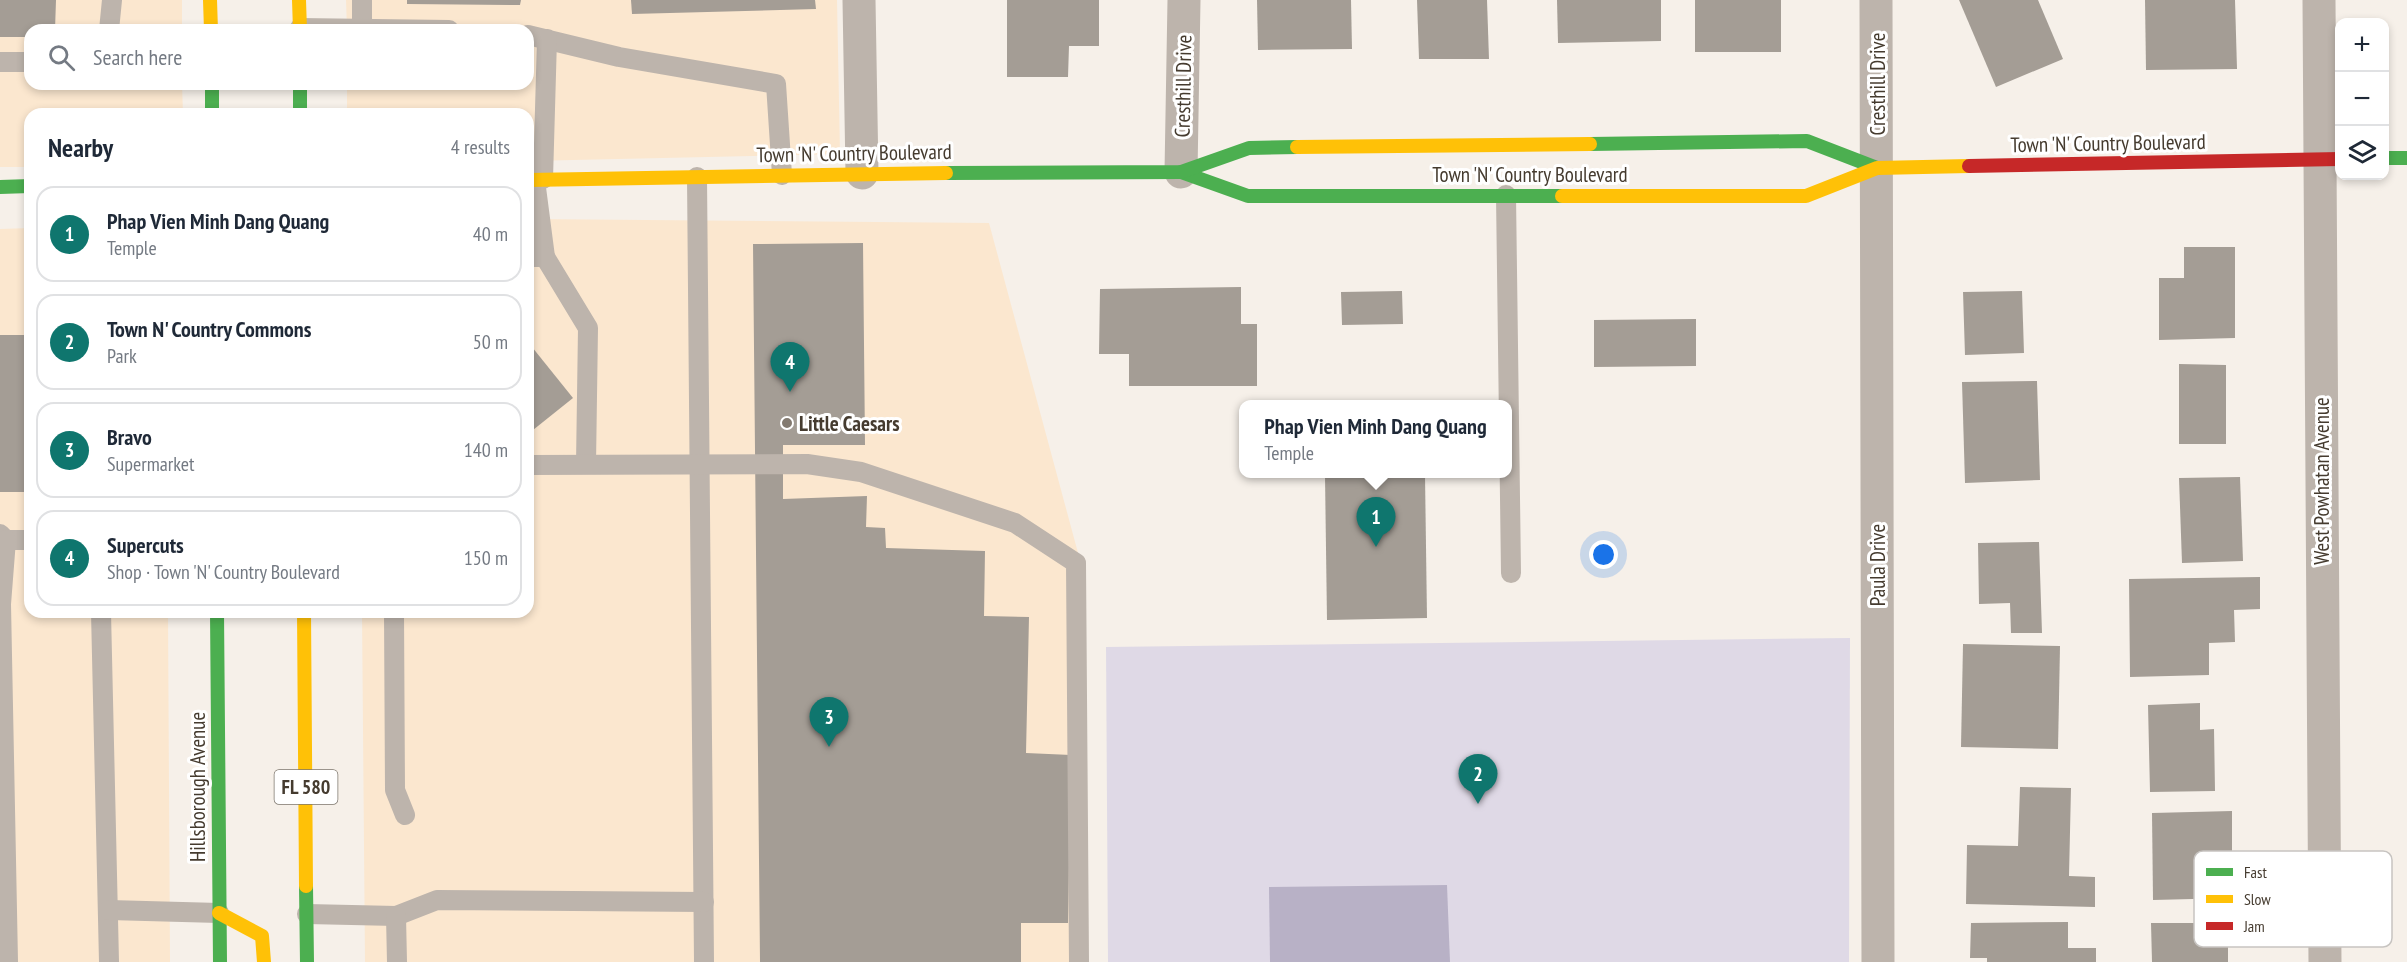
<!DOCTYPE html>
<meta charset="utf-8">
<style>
body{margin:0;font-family:"PT Sans Narrow",sans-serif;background:#f6f6f7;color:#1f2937}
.controls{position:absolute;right:18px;top:18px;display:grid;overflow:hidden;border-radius:12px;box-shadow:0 3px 9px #0003}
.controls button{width:54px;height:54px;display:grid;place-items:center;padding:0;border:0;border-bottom:2px solid #e0e1e3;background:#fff;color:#1f2937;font:30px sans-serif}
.you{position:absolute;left:1604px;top:555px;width:21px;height:21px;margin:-15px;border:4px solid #fff;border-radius:50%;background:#1a73e8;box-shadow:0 0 0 9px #1a73e833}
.badge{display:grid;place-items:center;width:39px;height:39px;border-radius:50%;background:#0f766e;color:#fff;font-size:20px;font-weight:700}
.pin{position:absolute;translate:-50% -50px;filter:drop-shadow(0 2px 3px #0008)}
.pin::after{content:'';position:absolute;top:32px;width:21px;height:18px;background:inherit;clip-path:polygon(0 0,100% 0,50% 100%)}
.popup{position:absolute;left:1239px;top:400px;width:273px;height:78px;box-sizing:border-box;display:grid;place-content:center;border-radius:12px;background:#fff;filter:drop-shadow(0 2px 4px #0005);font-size:20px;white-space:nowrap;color:#747a83}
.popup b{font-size:22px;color:#1f2937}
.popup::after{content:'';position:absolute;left:50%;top:100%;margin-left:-12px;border:12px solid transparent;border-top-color:#fff}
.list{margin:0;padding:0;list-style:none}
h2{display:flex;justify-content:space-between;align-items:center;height:78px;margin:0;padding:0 24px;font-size:26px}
h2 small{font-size:20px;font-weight:400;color:#747a83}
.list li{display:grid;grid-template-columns:39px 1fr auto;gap:18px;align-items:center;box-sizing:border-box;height:96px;margin:0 12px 12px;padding:0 12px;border:2px solid #e0e1e3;border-radius:18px}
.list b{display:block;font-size:22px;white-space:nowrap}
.list p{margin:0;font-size:20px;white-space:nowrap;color:#747a83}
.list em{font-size:20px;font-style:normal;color:#747a83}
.icon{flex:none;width:33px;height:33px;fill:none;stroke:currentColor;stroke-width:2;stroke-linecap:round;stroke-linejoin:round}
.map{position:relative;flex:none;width:2407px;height:962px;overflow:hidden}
.search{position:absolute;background:#fff;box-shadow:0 3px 9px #0003;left:24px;top:24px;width:510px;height:66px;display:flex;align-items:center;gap:15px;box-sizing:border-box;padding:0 21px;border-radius:18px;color:#747a83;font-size:22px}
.panel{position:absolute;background:#fff;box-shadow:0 3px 9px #0003;left:24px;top:108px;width:510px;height:510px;border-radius:18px}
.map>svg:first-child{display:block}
</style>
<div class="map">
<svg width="2407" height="962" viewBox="0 0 2407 962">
<rect width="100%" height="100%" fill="#f6f0e9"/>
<g fill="#fbe7cf">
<polygon points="0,0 182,0 182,30 30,30 30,84 182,84 183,114 30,114 30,167 0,167"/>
<polygon points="346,0 837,0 840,154 528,161 528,114 347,114 347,84 528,84 528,30 347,30"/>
<polygon points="528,219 989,223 1081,564 1087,962 365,962 362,612 528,612"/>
<polygon points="30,228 30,612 168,612 170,962 0,962 0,229"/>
</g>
<polygon fill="#dfd9e6" points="1850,638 1849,962 1108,962 1106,647"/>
<polygon fill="#b8b1c6" points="1447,885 1450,962 1270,962 1269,887"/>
<g fill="#a49d95">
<polygon points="0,0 56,0 55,30 30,30 30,37 0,37"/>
<polygon points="407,0 521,0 520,5 407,4"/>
<polygon points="631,0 815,0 816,9 632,14"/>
<polygon points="1007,0 1099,0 1099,46 1069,46 1068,77 1007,77"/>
<polygon points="1257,0 1351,0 1352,49 1258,50"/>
<polygon points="1417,0 1487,0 1489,59 1419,59"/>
<polygon points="1557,0 1661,0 1661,41 1558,43"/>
<rect x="1695" y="0" width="86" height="52"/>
<polygon points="1959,0 2038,0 2063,59 1996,87"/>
<polygon points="2145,0 2235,0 2237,69 2146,70"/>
<polygon points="863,243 865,445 783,445 783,499 867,496 866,527 885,528 886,548 985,551 984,616 1029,617 1026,753 1071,755 1068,923 1021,923 1021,962 760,962 753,244"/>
<polygon points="2184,247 2235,247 2235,338 2159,340 2159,278 2184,278"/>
<polygon points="1241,287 1241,324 1257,324 1257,386 1129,386 1129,354 1099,354 1100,289"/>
<polygon points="1402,291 1403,324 1342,325 1341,292"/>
<polygon points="2022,291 2024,353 1965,355 1963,292"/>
<polygon points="1696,319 1696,366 1594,367 1594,320"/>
<rect x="0" y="335" width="30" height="157"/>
<polygon points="528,342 573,398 528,434"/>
<polygon points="2179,364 2226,365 2226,444 2179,444"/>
<polygon points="2037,381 2040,480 1965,483 1962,382"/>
<polygon points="1425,475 1427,618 1327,620 1325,476"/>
<polygon points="2240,477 2243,561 2182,563 2179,478"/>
<polygon points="2039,542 2042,633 2011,633 2010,603 1979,604 1978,543"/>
<polygon points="2260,577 2260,609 2234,610 2235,642 2209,643 2209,675 2130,677 2129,579"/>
<polygon points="1963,644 2060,646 2058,749 1961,747"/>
<polygon points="2200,703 2200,730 2214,729 2215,791 2150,792 2148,705"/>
<polygon points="2020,787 2071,788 2069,876 2095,877 2095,907 1966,904 1967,845 2018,846"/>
<polygon points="2232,811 2232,898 2153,900 2152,813"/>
<polygon points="2068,922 2068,948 2096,948 2096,962 1987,962 1987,958 1970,958 1971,923"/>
<polygon points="2151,923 2228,923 2228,962 2152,962"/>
</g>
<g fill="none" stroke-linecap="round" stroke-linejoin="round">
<g stroke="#bdb4ac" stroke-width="20">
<polyline points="362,0 362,29"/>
<polyline points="300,28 449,30"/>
<polyline points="109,30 112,0"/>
<polyline points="528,35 619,57 776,84 782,175"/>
<polyline points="0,62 30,62"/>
<polyline points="697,177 704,962"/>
<polyline points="543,179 547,39"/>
<polyline points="535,180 545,257"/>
<polyline points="1506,195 1511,573"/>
<polyline points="528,257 545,257 588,328 586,464"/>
<polyline points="528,465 807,464 861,472 1015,523 1076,563 1079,962"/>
<polyline points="0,534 6,540 30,540"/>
<polyline points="6,540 1,604 8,962"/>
<polyline points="101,612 109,962"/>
<polyline points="394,612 395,790 405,815"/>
<polyline points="109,910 219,913"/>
<polyline points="307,914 396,916 437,900 704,902"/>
<polyline points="396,916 397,962"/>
</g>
<g stroke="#bdb4ac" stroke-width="33">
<polyline points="859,0 862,173"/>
<polyline points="1876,0 1878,962"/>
<polyline points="2319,0 2325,962"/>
<polyline points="1181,172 1184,0"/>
</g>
<g stroke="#4caf50" stroke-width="14">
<polyline points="212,84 212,114"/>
<polyline points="300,84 300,114"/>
<polyline points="1590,144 1807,141 1877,168"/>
<polyline points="2384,158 2407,158"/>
<polyline points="1181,172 1248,196 1562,196"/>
<polyline points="946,173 1181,172 1249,148 1297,147"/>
<polyline points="0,187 30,186"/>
<polyline points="217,612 220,962"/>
<polyline points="306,886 307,962"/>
</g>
<g stroke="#ffc107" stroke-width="14">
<polyline points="210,0 211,30"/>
<polyline points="299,0 300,30"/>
<polyline points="1297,147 1590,144"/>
<polyline points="528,180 946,173"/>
<polyline points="1562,196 1806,196 1877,168 1969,166"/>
<polyline points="304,612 306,886"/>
<polyline points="219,913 262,936 264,962"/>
</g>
<polyline stroke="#c62828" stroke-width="14" points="1969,166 2340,159"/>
</g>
<circle fill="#837a70" stroke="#fff" stroke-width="2" cx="787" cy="423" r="6"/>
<g text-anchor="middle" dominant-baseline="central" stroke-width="6" stroke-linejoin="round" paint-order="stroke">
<rect fill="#fff" stroke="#7d766d" stroke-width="1.5" x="274.5" y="770" width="63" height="34" rx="4.5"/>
<g font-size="20" font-weight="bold" fill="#453b2f">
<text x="306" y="787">FL 580</text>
</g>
<g font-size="21" fill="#453b2f" stroke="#fff">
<text transform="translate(1877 84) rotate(-90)">Cresthill Drive</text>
<text transform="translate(1183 86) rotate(-89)">Cresthill Drive</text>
<text transform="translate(2108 143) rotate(-1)">Town 'N' Country Boulevard</text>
<text transform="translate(854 153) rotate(-1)">Town 'N' Country Boulevard</text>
<text x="1530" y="174">Town 'N' Country Boulevard</text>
<text transform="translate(2321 481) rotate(-90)">West Powhatan Avenue</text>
<text transform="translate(1877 565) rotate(-90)">Paula Drive</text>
<text transform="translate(197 787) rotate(-90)">Hillsborough Avenue</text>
</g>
<g font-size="21" font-weight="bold" fill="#453b2f" stroke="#fff" text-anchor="start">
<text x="799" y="423">Little Caesars</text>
</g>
</g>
<rect x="2194" y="851" width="198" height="96" rx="9" fill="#fff" stroke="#c7c4c1" stroke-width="1.5"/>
<rect x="2206" y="868" width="27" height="8" fill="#4caf50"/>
<rect x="2206" y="895" width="27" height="8" fill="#ffc107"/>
<rect x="2206" y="922" width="27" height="8" fill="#c62828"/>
<g font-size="16" fill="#453b2f">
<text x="2244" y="878">Fast</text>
<text x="2244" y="905">Slow</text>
<text x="2244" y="932">Jam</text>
</g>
</svg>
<div class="controls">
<button>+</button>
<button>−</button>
<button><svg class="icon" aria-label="layers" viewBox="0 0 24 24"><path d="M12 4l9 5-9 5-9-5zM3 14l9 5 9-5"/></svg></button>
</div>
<div class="you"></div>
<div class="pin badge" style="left:1376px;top:547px">1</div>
<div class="popup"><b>Phap Vien Minh Dang Quang</b>Temple</div>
<div class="pin badge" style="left:1478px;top:804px">2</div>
<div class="pin badge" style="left:829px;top:747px">3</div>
<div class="pin badge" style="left:790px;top:392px">4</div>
<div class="search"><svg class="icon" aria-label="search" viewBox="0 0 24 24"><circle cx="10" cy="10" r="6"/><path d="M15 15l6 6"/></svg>Search here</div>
<section class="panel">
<h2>Nearby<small>4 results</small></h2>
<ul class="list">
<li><span class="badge">1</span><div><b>Phap Vien Minh Dang Quang</b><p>Temple</p></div><em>40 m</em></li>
<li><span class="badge">2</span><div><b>Town N' Country Commons</b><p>Park</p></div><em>50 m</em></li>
<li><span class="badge">3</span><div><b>Bravo</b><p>Supermarket</p></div><em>140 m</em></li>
<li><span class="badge">4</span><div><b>Supercuts</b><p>Shop · Town 'N' Country Boulevard</p></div><em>150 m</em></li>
</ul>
</section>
</div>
